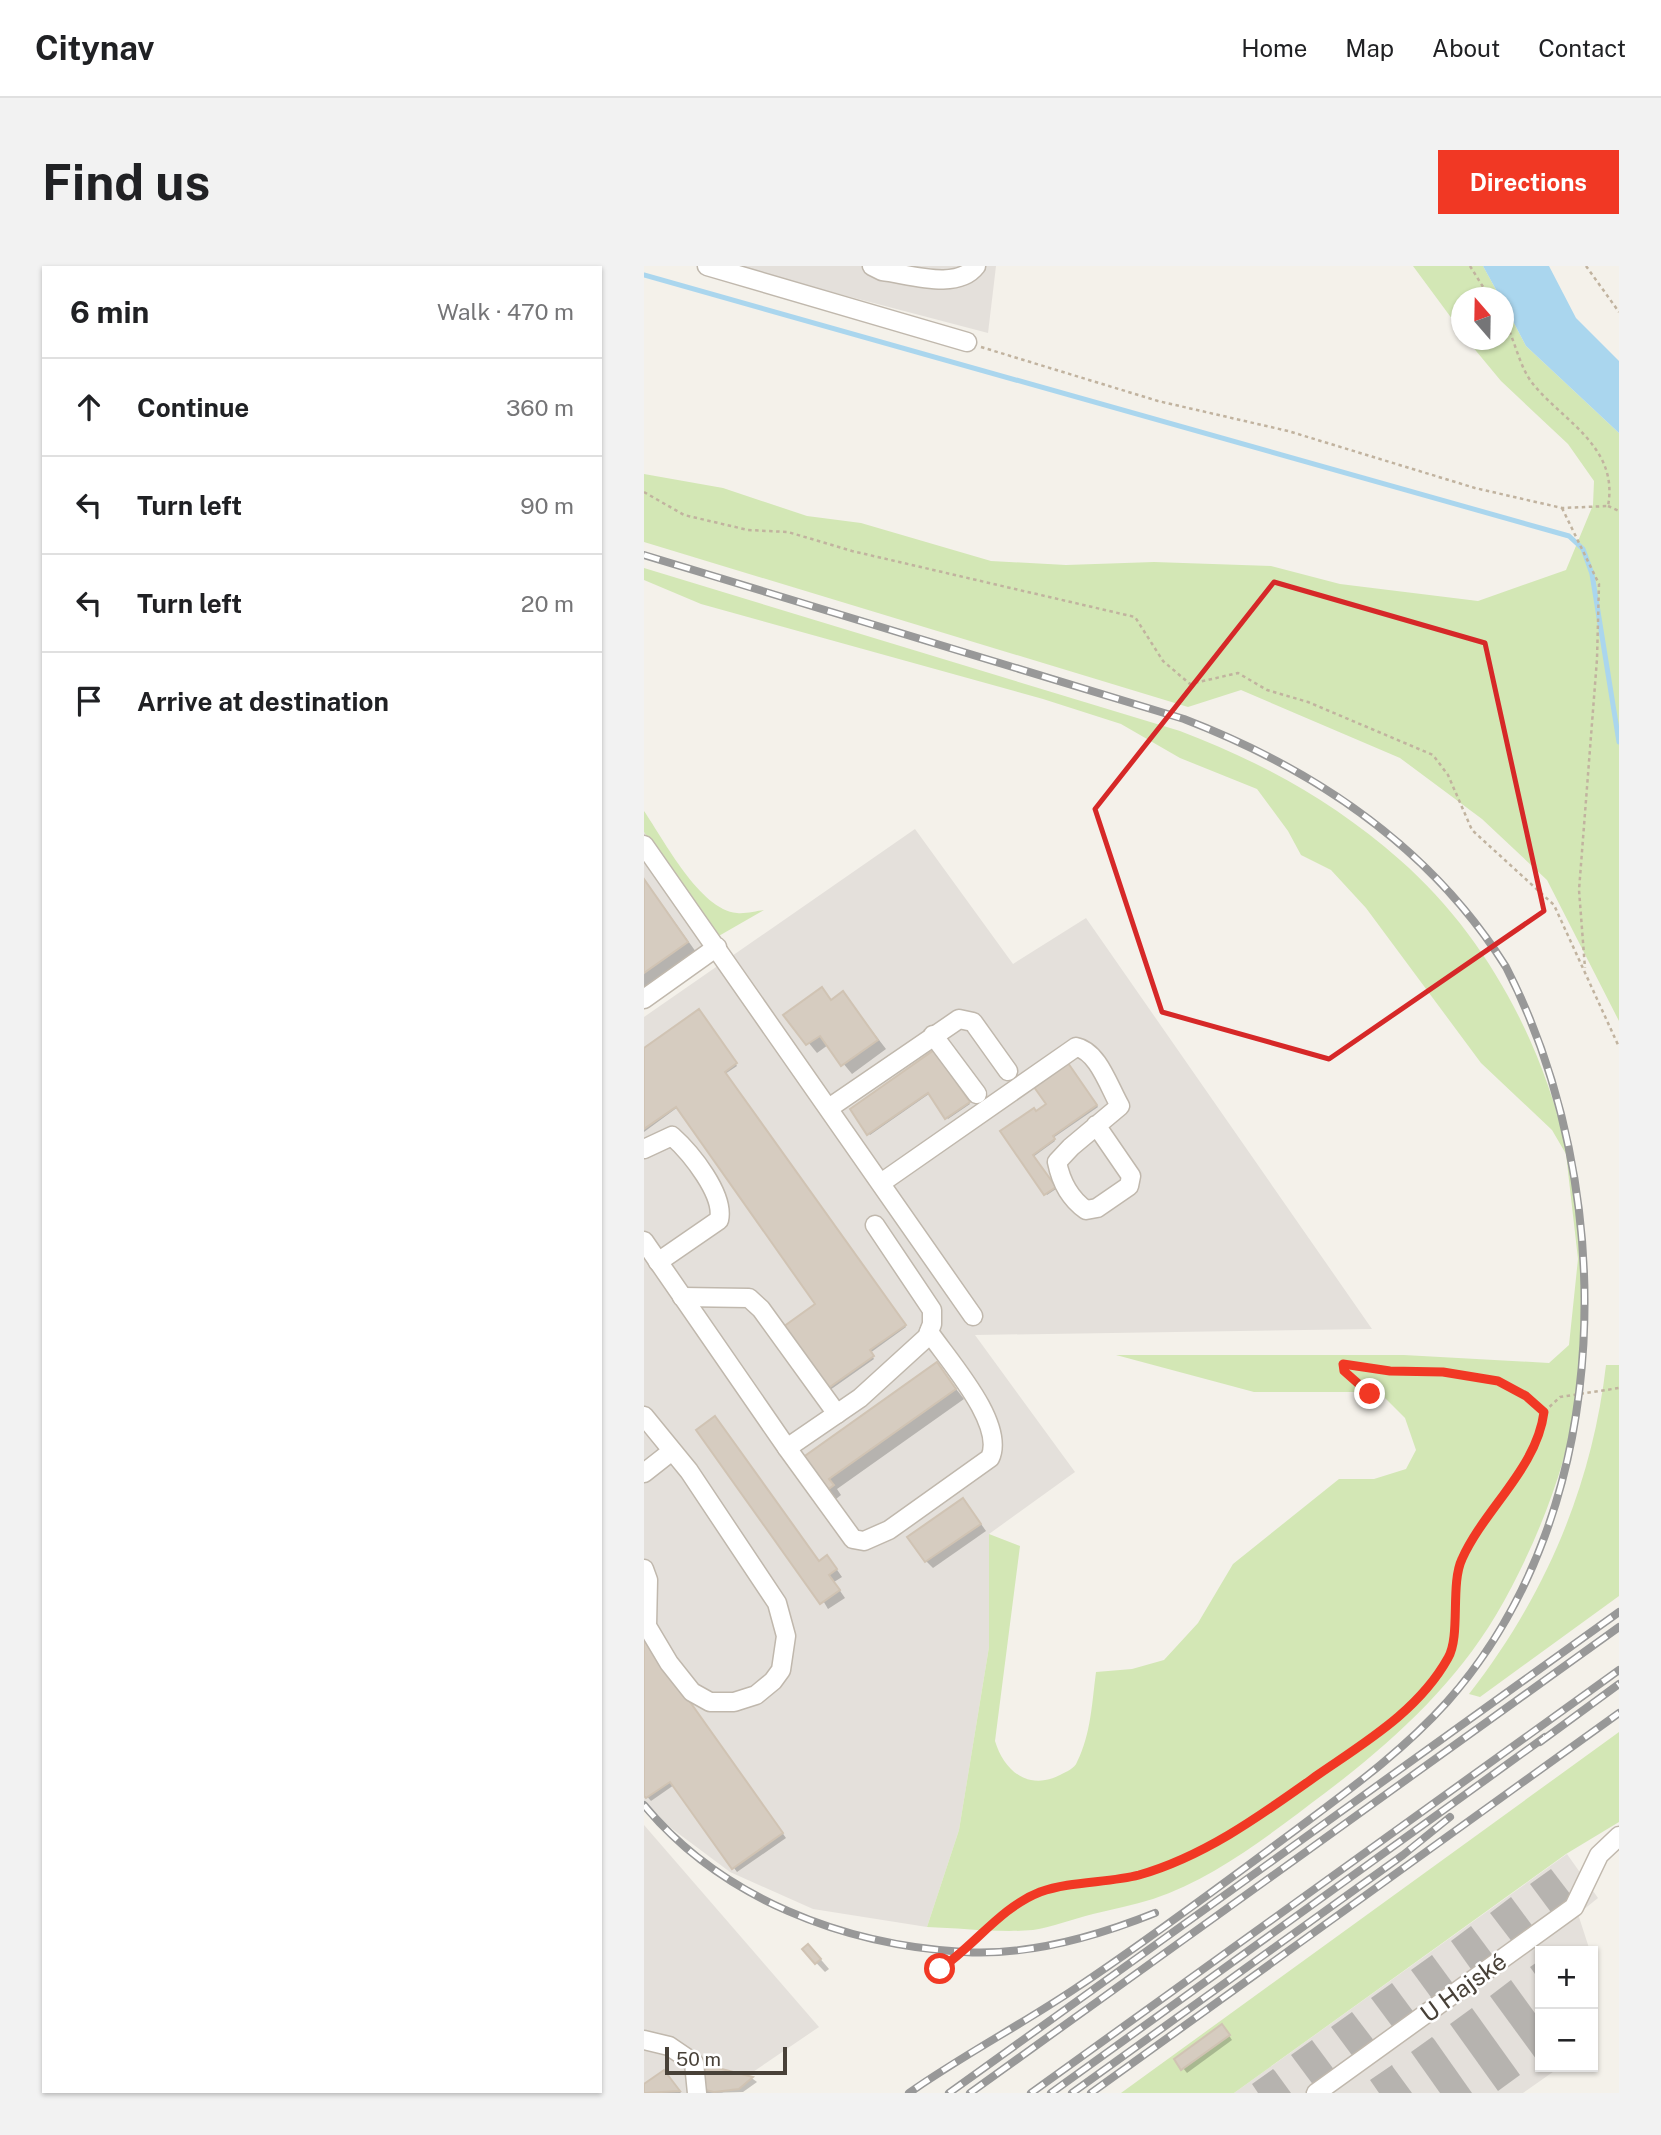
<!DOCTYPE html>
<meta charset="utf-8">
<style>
body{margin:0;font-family:"Public Sans",sans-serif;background:#f2f2f2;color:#202124}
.controls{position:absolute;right:21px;bottom:21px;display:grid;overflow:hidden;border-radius:0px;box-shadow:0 2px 5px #0004}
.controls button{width:63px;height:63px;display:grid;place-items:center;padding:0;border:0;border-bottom:2px solid #e0e0e0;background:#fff;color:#202124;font:35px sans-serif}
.compass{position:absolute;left:807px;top:21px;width:63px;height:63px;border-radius:50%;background:#fff;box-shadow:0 2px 5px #0004;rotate:340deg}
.scale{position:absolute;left:21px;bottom:18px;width:122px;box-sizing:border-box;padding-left:7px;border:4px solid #484138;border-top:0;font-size:19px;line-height:24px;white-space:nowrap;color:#484138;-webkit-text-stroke:5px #fff;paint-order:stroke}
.stop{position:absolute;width:21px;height:21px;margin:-16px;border:5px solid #f13824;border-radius:50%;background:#fff}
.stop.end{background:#f13824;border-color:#fff;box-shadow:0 2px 7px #0008}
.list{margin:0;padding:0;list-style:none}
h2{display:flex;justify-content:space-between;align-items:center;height:91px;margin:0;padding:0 28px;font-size:30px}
h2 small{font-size:23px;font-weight:400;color:#757577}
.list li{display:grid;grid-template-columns:46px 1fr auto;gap:21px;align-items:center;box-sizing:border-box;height:98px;padding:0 28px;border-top:2px solid #e0e0e0}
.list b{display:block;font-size:26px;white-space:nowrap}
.list em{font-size:23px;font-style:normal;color:#757577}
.icon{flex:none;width:38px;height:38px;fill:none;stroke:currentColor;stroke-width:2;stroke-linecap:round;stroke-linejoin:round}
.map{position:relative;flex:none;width:975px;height:1827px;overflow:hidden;border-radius:0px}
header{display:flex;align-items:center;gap:42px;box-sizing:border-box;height:98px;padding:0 35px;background:#fff;border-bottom:2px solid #e0e0e0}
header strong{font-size:33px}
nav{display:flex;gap:38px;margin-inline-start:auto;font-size:24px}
.intro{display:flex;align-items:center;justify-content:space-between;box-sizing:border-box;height:168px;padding:0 42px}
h1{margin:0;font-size:49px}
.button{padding:18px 32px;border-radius:0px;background:#f13824;color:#fff;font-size:24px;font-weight:700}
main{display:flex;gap:42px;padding:0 42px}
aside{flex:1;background:#fff;border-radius:0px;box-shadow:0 2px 5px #0004}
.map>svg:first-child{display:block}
</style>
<header>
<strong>Citynav</strong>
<nav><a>Home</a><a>Map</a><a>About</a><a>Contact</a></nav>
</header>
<div class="intro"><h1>Find us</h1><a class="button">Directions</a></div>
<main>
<aside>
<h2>6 min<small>Walk · 470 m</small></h2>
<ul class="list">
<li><svg class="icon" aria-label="ahead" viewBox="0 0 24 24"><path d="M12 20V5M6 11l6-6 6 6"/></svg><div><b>Continue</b></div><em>360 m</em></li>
<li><svg class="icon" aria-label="left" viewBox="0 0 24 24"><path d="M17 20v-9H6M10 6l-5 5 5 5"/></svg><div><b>Turn left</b></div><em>90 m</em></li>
<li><svg class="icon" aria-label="left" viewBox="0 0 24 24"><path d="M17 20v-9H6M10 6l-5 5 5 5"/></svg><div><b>Turn left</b></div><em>20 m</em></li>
<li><svg class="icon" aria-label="arrive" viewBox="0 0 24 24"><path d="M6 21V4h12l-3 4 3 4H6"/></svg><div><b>Arrive at destination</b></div></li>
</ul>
</aside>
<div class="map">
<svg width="975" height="1827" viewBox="0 0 975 1827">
<rect width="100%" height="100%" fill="#f4f1ea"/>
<g fill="#e4e0db">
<polygon points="88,0 352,0 344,67"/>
<polygon points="271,563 369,698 442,652 728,1063 331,1069 431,1206 345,1268 345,1381 315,1564 283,1661 169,1643 86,1606 27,1562 0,1536 0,751"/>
<polygon points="0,566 73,671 0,721"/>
<polygon points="0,1559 175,1761 78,1827 0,1827"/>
<polygon points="923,1588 954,1632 934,1648 946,1685 896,1685 896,1801 916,1801 879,1827 590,1827"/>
</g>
<g fill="#d3e7b5">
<polygon points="769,0 839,0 856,31 818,32 817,65"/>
<polygon points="860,38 882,80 975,167 975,755 903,614 838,553 756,492 597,424 544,441 0,276 0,208 79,222 163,250 217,257 347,295 422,299 510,296 627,300 696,318 834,335 922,304 949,239 950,215 924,178 857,115 823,74 860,74"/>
<path d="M0 302 536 465C618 496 690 536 756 594 919 737 975 990 919 1195 903 1249 880 1301 852 1349 809 1421 747 1477 681 1527 629 1566 572 1612 509 1633 489 1639 469 1643 449 1648 429 1653 408 1661 389 1664 354 1667 317 1662 283 1661L315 1564 345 1381V1268L376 1280 351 1475C360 1505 384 1525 416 1509 422 1506 431 1502 433 1496 447 1468 448 1436 452 1406L488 1403 520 1394 554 1357 589 1298 695 1213H730L762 1203 772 1184 761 1152 735 1126H610L472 1089H760L905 1097 925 1079 934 993 922 888 908 864 837 797 722 642 687 604 657 589 644 565 613 523 536 492 477 458 399 433 57 338 0 314Z"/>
<path d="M0 545C20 574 56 644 93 647 101 648 112 645 120 644L73 671 0 566Z"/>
<path d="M962 1099H975V1330L836 1431 825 1428C900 1332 948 1221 962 1099Z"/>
<polygon points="975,1466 975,1556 922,1588 590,1827 477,1827"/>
</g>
<polygon fill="#aad6ee" points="839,0 905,0 932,52 975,95 975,167 882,80 860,38 860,32 856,31"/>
<g fill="#0003">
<polygon points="0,613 52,686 0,722"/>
<polygon points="178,724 188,735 199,727 242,783 208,808 184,779 173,787 142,749"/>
<polygon points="57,747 93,800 81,808 262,1061 226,1087 230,1093 186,1124 174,1039 34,841 0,866 0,784"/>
<polygon points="291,788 326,838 304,853 285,828 226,869 208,844"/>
<polygon points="426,800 454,841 409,872 411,875 389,891 412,923 403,929 359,866 404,838"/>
<polygon points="293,1099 320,1133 193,1223 197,1229 192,1233 161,1193"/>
<polygon points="71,1152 176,1296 189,1298 198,1311 190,1316 201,1332 184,1343"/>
<polygon points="325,1241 342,1265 289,1302 282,1295"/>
<polygon points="0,1372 142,1572 93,1606 30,1519 7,1535 0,1527"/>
<polygon points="907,1603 930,1633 909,1649 886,1618"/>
<polygon points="867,1631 890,1662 869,1677 846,1647"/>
<polygon points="827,1660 850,1691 829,1706 807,1675"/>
<polygon points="160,1684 173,1689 185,1703 181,1706"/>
<polygon points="788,1689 810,1719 789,1734 767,1704"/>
<polygon points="896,1694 896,1715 886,1701"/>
<polygon points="867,1714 896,1754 895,1797 846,1730"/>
<polygon points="748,1717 771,1748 750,1763 727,1732"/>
<polygon points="828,1742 876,1809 854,1825 806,1758"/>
<polygon points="708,1746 731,1776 710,1792 687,1761"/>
<polygon points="582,1765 588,1774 543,1807 539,1802"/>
<polygon points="788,1771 790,1773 828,1827 796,1827 767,1786"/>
<polygon points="668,1774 691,1805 670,1820 647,1789"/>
<polygon points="748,1799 749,1801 768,1827 735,1827 726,1814"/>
<polygon points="63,1801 109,1813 113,1816 99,1826 63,1827 59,1822"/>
<polygon points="629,1803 631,1805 647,1827 614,1827 608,1818"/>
<polygon points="26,1813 37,1827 0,1827 0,1820"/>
</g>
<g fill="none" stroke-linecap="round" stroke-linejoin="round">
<polyline stroke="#aad6ee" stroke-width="5" points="0,9 925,270 939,283 948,308 975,476"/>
</g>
<g fill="#d6ccc0" stroke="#d0c3b3" stroke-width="2">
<polygon points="0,613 44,676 0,707"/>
<polygon points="178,721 187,734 199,725 234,774 197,800 176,770 162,779 139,749"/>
<polygon points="55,743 93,797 81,806 262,1059 226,1084 230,1090 183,1123 139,1061 171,1038 32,841 0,863 0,782"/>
<polygon points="290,784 326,836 301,853 284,827 223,869 206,843"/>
<polygon points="424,797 453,839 409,870 411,873 389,889 412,921 400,929 356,865 390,842 392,845 402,838 390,821"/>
<polygon points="293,1096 312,1123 185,1213 190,1219 182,1225 158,1192"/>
<polygon points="71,1150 175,1295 183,1289 193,1303 185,1309 196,1324 176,1338 52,1164"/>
<polygon points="319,1232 337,1258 281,1296 263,1271"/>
<polygon points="0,1371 139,1567 88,1603 26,1516 2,1532 0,1530"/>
<polygon points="164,1678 177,1693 171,1698 158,1683"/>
<polygon points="578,1758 586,1769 537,1804 530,1793"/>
<polygon points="62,1799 109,1811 95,1823 70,1826 57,1823"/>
<polygon points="20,1804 36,1825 0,1827 0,1818"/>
</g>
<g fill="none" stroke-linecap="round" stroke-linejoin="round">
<g stroke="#c0b8ad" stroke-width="21">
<g id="minor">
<polyline points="63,0 323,76"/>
<path d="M228 0 238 5C265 8 313 25 332 0"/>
<polyline points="0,579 329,1050"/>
<polyline points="0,733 73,681"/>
<polyline points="289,769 333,828"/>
<polyline points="185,842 315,753 329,756 364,805"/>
<path d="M0 883 28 870C47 887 81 929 75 954L14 996"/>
<path d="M237 917 432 781C454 785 465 821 476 840L427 881 413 896C417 916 425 932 442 944L453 942 485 920 487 910 452 859"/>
<polyline points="0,975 143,1182 216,1132 283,1071 288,1058 288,1044 231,959"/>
<polyline points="38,1031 105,1032 117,1043 193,1148"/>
<polyline points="0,1150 45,1205 133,1337 142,1370 137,1404 129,1415 112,1429 90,1436 66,1436 48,1426 25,1397 3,1360 4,1314 0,1303"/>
<path d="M143 1182 209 1273 220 1275 245 1264 346 1192C362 1158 304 1094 285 1066"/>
<polyline points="0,1207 28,1185"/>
<polyline points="0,1774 25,1780 50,1797 53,1827"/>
<polyline points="672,1827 930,1641 955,1589 975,1570"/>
</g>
</g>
<g stroke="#c1b39f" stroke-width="2.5" stroke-dasharray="3.5 3.5" stroke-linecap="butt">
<polyline points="826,0 846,32"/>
<polyline points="942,0 975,46"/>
<path d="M337 81 514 135 644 165 831 222 918 242 964 240C975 181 920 156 889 118 875 101 871 73 860 54"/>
<polyline points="0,226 40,249 104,264 144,266 208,285 491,351 519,395 546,418 594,407 623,424 664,436 789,489 804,509 828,564 910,639 975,781"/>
<polyline points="964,240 975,245"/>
<polyline points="918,242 955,318 953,393 935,624 941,702"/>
<polyline points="726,1128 700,1105 699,1098 746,1105 799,1106 854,1115 882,1130 900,1146"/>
<path d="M295 1703C329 1681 358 1640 396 1626 427 1615 464 1617 495 1609 562 1590 620 1547 675 1508 723 1475 775 1444 804 1392 817 1370 806 1318 818 1293 841 1242 893 1202 900 1146L916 1131 975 1122"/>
</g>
<use href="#minor" stroke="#fff" stroke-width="18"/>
<g stroke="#989898" stroke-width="8">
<g id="rail">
<path d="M0 289 540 453C670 503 786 580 862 701 975 921 975 1242 803 1436 759 1485 705 1524 653 1563 580 1617 507 1672 432 1722 377 1759 319 1789 265 1827"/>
<polyline points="896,1476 975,1418"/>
<path d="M0 1539C78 1633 200 1679 320 1686 385 1690 451 1671 511 1647"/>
<polyline points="305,1827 975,1346"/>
<polyline points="326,1827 975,1361"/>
<polyline points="387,1827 975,1404"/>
<polyline points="407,1827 901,1471"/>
<polyline points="428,1827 759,1589 806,1551"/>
<polyline points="447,1827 975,1447"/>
</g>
</g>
<use href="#rail" stroke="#fff" stroke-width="5" stroke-dasharray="16" stroke-linecap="butt"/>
</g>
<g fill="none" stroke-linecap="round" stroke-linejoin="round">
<path stroke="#f13824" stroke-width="9" d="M296 1703C330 1680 357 1641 396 1626 427 1615 464 1617 495 1609 562 1590 620 1547 675 1508 723 1475 775 1444 804 1392 817 1370 806 1318 818 1293 841 1242 893 1202 900 1146L882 1130 854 1115 799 1106 746 1105 699 1098 700 1105 726 1128"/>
</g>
<path fill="none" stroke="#d62828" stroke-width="5" stroke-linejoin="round" d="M630 316 841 377 900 645 685 793 518 746 451 543Z"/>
<g text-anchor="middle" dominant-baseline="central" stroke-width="5" stroke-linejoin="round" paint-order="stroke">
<g font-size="24" fill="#484138" stroke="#fff">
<text transform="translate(819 1721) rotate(-36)">U Hajské</text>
</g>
</g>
</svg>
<div class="controls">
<button>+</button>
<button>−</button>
</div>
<svg class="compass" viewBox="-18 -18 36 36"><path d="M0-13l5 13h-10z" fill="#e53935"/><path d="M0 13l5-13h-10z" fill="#757577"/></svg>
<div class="scale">50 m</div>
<div class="stop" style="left:296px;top:1703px"></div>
<div class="stop end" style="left:726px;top:1128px"></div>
</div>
</main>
